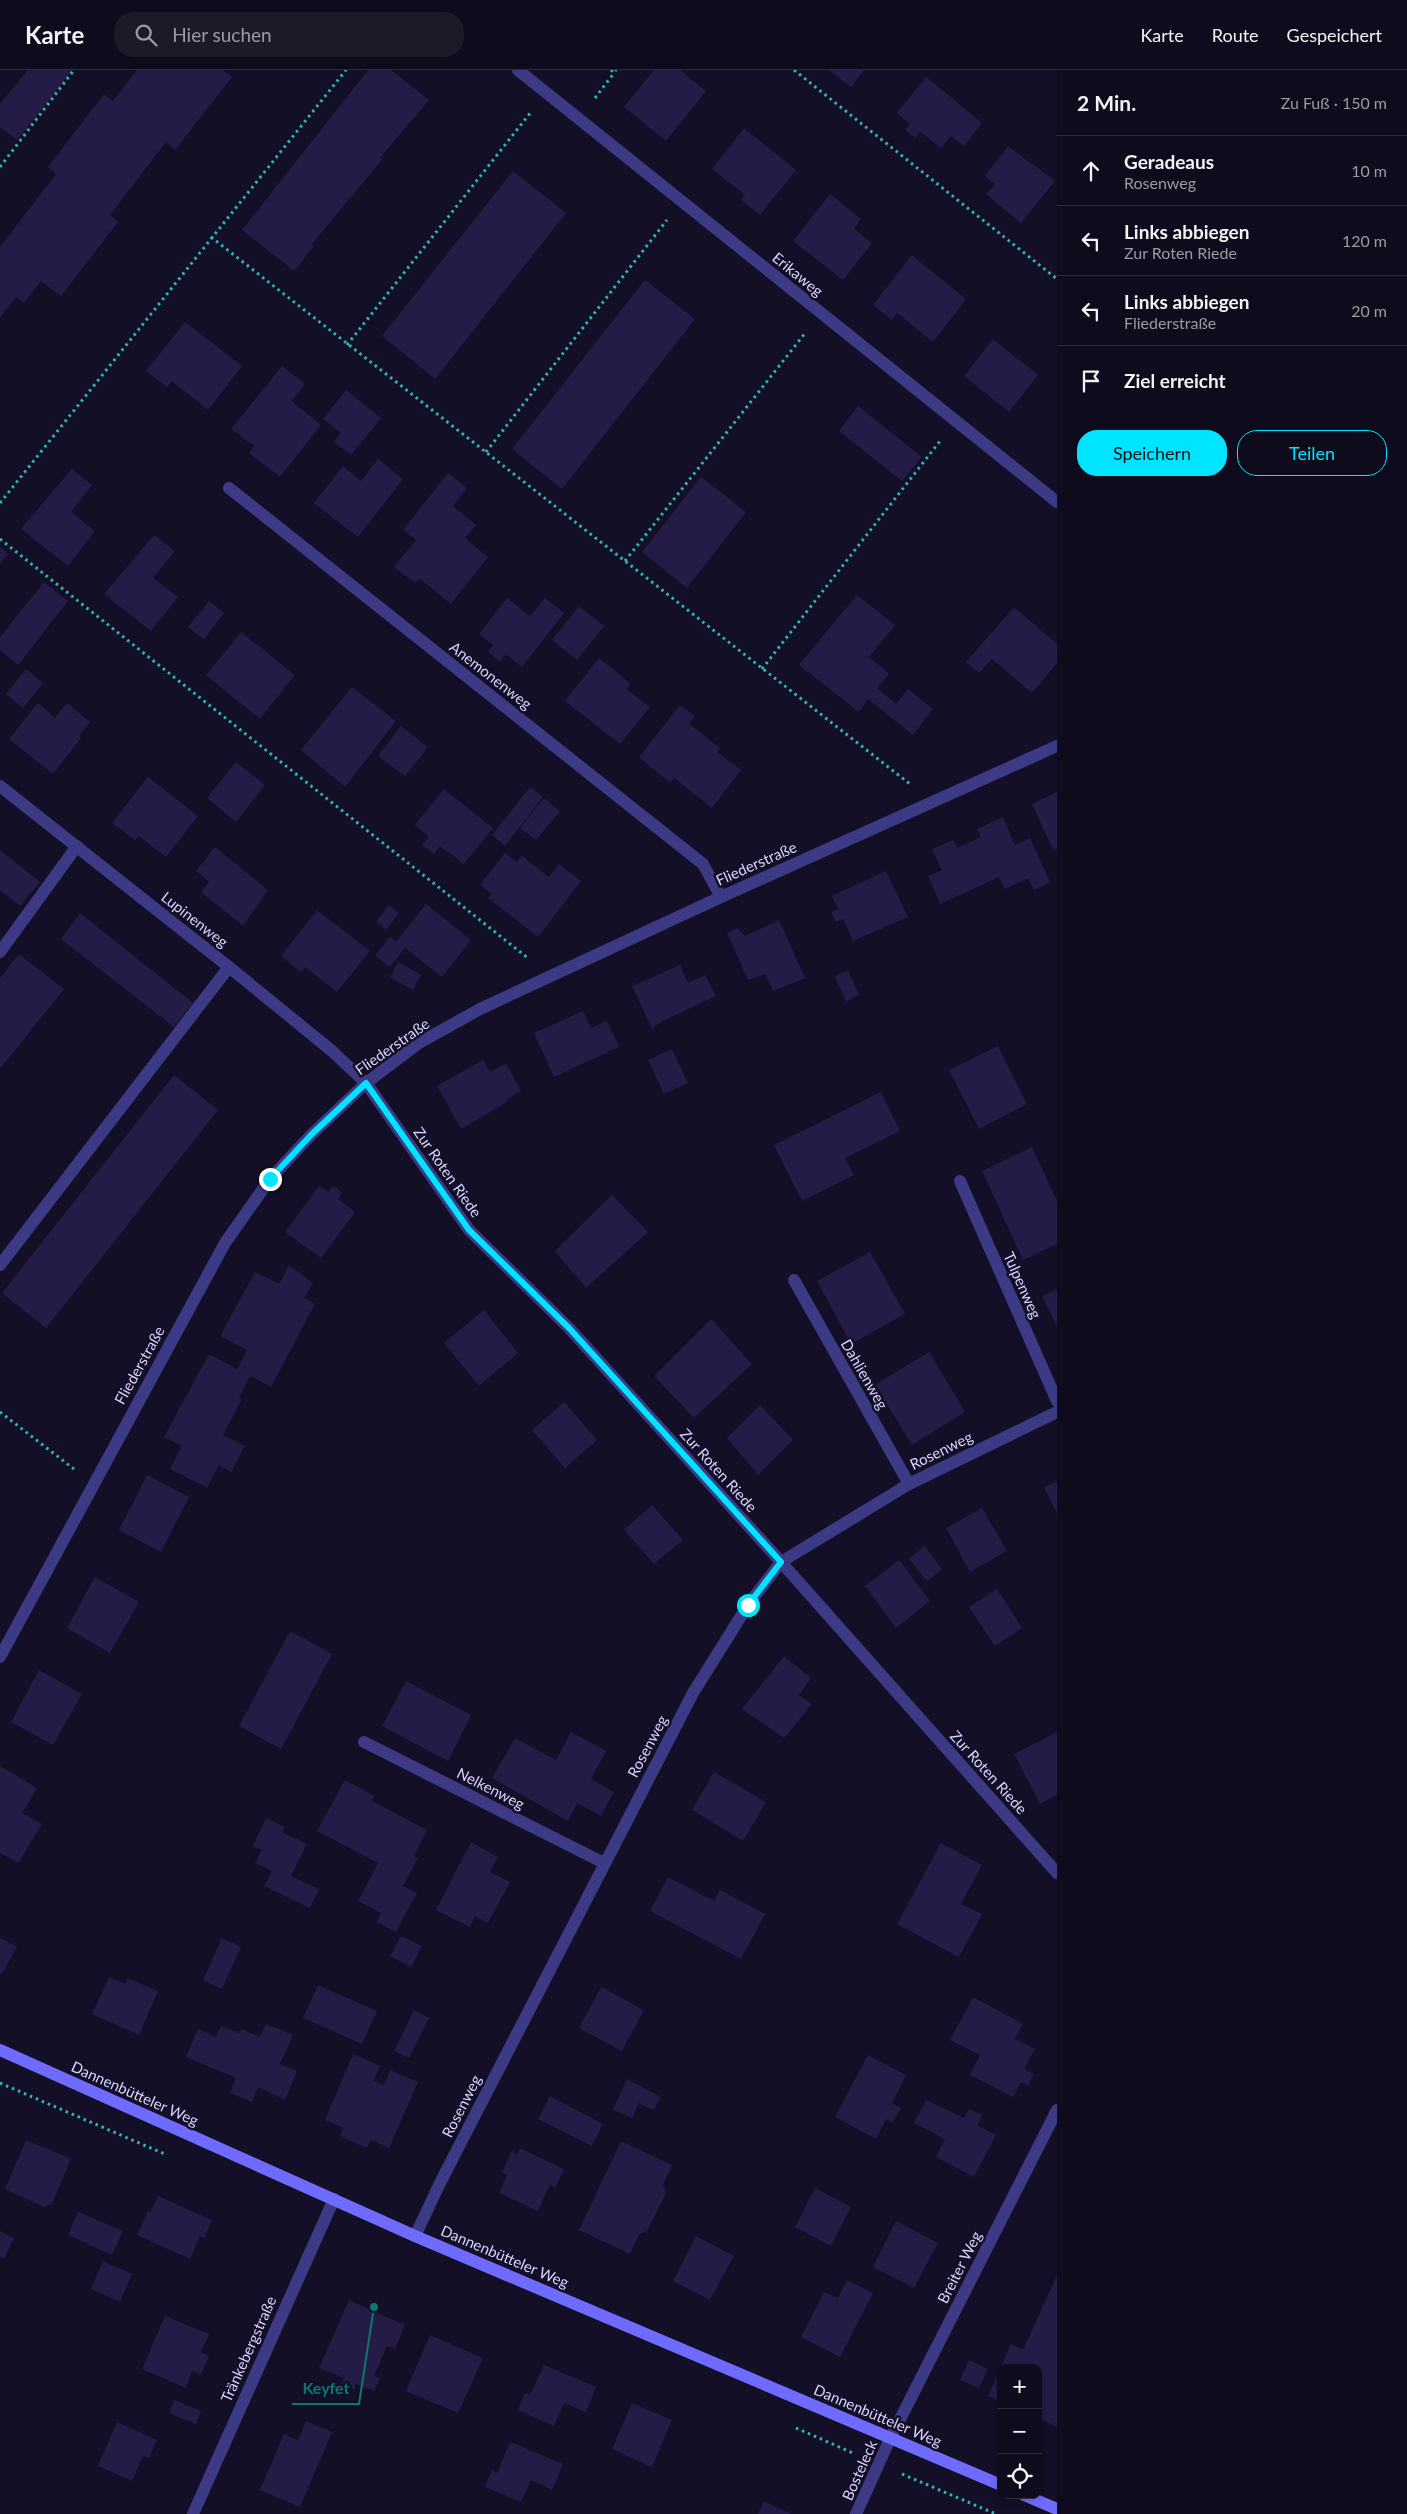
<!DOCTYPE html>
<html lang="de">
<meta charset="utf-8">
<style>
body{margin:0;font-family:Lato,sans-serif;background:#1c1929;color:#f1f3f6}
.controls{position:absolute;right:15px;bottom:15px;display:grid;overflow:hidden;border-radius:10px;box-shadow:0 2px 8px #0003}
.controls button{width:45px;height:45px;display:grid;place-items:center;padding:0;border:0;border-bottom:1px solid #2e2b3b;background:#0e0b1c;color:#f1f3f6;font:25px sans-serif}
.stop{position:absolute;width:15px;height:15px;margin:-11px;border:4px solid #00e5ff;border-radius:50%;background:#fff}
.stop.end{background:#00e5ff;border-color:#fff;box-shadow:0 1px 5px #0008}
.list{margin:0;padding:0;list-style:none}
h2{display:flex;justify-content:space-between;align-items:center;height:65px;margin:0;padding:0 20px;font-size:21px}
h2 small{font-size:16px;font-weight:400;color:#9b9ba3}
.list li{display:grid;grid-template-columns:32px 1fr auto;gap:15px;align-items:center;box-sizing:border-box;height:70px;padding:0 20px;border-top:1px solid #2e2b3b}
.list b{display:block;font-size:19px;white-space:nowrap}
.list p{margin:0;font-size:16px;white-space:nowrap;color:#9b9ba3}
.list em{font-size:16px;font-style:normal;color:#9b9ba3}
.actions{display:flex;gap:10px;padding:15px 20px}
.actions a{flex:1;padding:11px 0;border:1px solid #00e5ff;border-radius:20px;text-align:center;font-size:18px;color:#00e5ff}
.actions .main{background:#00e5ff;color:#111}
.icon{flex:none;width:28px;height:28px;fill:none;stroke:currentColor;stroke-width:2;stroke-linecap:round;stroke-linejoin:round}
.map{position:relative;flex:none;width:1057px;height:2444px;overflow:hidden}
header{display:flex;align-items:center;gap:30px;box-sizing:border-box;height:70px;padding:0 25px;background:#0e0b1c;border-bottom:1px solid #2e2b3b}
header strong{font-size:24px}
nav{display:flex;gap:28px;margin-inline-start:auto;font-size:18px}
.search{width:350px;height:45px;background:#1c1929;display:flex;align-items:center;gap:12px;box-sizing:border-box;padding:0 18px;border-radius:20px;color:#9b9ba3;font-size:19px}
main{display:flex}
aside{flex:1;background:#0e0b1c}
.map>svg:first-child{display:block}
</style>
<header>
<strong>Karte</strong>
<div class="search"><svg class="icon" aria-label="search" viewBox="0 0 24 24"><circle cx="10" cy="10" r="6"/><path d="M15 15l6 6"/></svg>Hier suchen</div>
<nav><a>Karte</a><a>Route</a><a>Gespeichert</a></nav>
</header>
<main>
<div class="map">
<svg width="1057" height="2444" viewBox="0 0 1057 2444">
<rect width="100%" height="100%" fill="#130f26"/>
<g fill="#241b47">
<polygon points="28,0 73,0 17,70 0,57 0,34"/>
<polygon points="137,0 223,0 232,7 175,80 166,72 110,145 118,152 61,226 41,211 24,233 16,227 0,248 0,177 56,104 48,97 104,24 113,31"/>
<polygon points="368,0 391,0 429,30 380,88 382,90 312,174 314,176 294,201 242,160"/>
<polygon points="654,0 680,0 706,21 666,71 624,37"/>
<polygon points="829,0 864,0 851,17"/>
<polygon points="926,7 982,53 964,76 951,66 941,78 920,62 915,68 905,60 910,54 897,43"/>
<polygon points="744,58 796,100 760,145 741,130 745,125 712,99"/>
<polygon points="1008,76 1055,111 1021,153 986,124 995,114 985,106"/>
<polygon points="513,101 566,143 435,309 382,266"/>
<polygon points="830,124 861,149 854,159 872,173 843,210 793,171"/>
<polygon points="912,185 966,229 933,272 897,243 892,250 873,235"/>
<polygon points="645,210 695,249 562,419 512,379"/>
<polygon points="185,252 242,296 208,340 172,311 167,317 146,301"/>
<polygon points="993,269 1038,305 1009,342 964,306"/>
<polygon points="282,296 305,314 292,331 321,355 280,407 249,383 254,376 231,359"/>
<polygon points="346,320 381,348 351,385 334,372 341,363 323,349"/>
<polygon points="858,336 922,387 902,411 839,361"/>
<polygon points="378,389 403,409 358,467 314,433 343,396 361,411"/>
<polygon points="72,399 92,415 71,442 95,461 68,496 21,459"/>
<polygon points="448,403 467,418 453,436 476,455 465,468 488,487 451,534 419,508 415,513 394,497 416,470 403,460"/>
<polygon points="701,407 746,442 687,518 642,482"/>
<polygon points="154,465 175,481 153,508 178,527 151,561 104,524"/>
<polygon points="0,477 8,484 0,494"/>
<polygon points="44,512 68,531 18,595 0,580 0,567"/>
<polygon points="857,525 895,555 869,587 889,604 877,618 896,634 908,619 933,639 913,665 868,629 859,642 799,595"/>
<polygon points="507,528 530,546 545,528 564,543 522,597 506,584 500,592 488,582 493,575 479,564"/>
<polygon points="209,531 224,543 204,569 188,557"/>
<polygon points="579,536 604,556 577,590 552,570"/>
<polygon points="1014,537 1057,574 1057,593 1032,623 992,589 979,603 966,592"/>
<polygon points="241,562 295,605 260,649 206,605"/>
<polygon points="599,588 631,614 626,619 650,637 620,674 565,631"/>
<polygon points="26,599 43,613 23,638 6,624"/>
<polygon points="352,617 396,651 345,717 301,680"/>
<polygon points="38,633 55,648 67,633 90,652 79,666 81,668 53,704 9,669"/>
<polygon points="680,635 695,646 689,654 720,678 717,682 741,700 712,738 674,708 670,713 639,687"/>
<polygon points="401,656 428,677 405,706 378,686"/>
<polygon points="236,692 265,715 236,752 207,728"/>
<polygon points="148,707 198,746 166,787 139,766 135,770 112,753"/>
<polygon points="530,717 543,727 505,776 492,765"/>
<polygon points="444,719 493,758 464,794 440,776 434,784 422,775 429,767 415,755"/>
<polygon points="1057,722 1057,778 1053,780 1032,734"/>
<polygon points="544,728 560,741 536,770 520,758"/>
<polygon points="1003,747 1015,775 1030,768 1050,812 1034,820 1028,808 1005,819 999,807 940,834 928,806 942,800 932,779 953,770 957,778 981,767 977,759"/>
<polygon points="215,777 268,820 243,856 201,822 209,812 196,801"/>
<polygon points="0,780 40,812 20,836 0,820"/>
<polygon points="505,783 517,792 522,786 549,807 559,794 581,811 538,867 488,828 492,824 480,815"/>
<polygon points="886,801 908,847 853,871 843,849 836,852 831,842 838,839 832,826"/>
<polygon points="426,834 471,870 442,907 405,878 390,897 375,886 390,867 396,872"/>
<polygon points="389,835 399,843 386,860 376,852"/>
<polygon points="317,840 370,881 337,922 305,897 301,902 281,886"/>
<polygon points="80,843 193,933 174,957 61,869"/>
<polygon points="779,850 805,908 773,921 765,904 748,910 727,863 737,858 745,866"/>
<polygon points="19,884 64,919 0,999 0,908"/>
<polygon points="398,892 421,905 413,920 390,907"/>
<polygon points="680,895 688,913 705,905 716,926 665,950 653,957 653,961 632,916"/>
<polygon points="848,900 859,925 846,932 835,906"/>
<polygon points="583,941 591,958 607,951 619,977 554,1007 534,963"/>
<polygon points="998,976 1027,1034 979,1059 949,1000"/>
<polygon points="672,979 688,1013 664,1024 648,990"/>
<polygon points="483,990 490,1002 506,994 521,1021 506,1030 507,1032 461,1059 437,1016"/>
<polygon points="174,1005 218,1040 46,1258 2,1223"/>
<polygon points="881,1022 900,1061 845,1088 854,1105 802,1131 774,1075"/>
<polygon points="1032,1077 1057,1131 1057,1174 1023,1190 982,1101"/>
<polygon points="333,1115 342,1123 338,1129 355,1142 321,1188 285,1162 319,1116 328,1122"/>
<polygon points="612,1125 648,1162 586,1218 555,1181"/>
<polygon points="870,1182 905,1244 851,1274 817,1211"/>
<polygon points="289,1195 313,1213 304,1228 315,1234 271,1317 250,1306 239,1328 242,1329 223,1365 245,1376 231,1402 219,1395 207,1418 170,1399 182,1376 164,1367 209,1284 237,1299 247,1280 220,1266 255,1202 279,1214"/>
<polygon points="1057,1219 1057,1257 1042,1226"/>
<polygon points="484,1240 518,1283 479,1316 444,1273"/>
<polygon points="711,1249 752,1294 694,1348 654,1306"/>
<polygon points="929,1282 965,1342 912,1375 875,1315"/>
<polygon points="564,1332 597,1370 565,1398 532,1360"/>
<polygon points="760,1335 793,1370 758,1405 727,1368"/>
<polygon points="147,1405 189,1427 161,1482 119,1460"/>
<polygon points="1057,1411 1057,1443 1044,1417"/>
<polygon points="652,1435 683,1470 654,1494 624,1460"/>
<polygon points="982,1438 1007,1481 970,1502 946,1458"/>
<polygon points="924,1476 942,1499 927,1511 909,1489"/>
<polygon points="899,1490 930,1531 896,1558 865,1516"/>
<polygon points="95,1507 139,1532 110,1583 67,1558"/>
<polygon points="997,1519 1022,1558 995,1576 969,1537"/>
<polygon points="290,1561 332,1584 281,1679 239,1656"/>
<polygon points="784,1586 811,1608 799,1625 812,1634 784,1668 742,1639"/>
<polygon points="39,1600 82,1624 53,1675 11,1652"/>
<polygon points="406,1611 471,1645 448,1691 382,1656"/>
<polygon points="571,1662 606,1681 591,1709 614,1722 601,1746 577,1733 568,1751 492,1708 515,1668 556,1690"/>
<polygon points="1057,1662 1057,1725 1040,1734 1014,1684"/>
<polygon points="0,1696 37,1718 22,1743 42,1754 18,1793 0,1783"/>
<polygon points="714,1702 766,1732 743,1771 692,1740"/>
<polygon points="345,1710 374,1726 372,1731 427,1760 414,1786 418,1788 403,1816 417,1823 396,1862 376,1852 381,1843 358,1831 378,1793 317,1761"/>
<polygon points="266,1748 285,1757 282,1762 307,1774 291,1806 319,1819 310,1838 264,1816 272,1801 255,1793 262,1780 253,1776"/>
<polygon points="471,1772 498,1787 490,1802 510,1812 488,1853 475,1846 470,1857 436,1840"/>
<polygon points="941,1773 982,1795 961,1834 982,1844 959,1887 897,1854"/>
<polygon points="668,1807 714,1831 720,1820 765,1844 741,1889 650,1841"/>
<polygon points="401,1866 422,1876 411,1897 390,1886"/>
<polygon points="0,1868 17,1877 2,1904 0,1903"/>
<polygon points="222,1868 241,1877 222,1919 203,1910"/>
<polygon points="109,1907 125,1914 128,1908 158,1921 139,1965 92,1944"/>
<polygon points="318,1915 377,1941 362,1974 303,1948"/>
<polygon points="601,1917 644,1940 622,1981 579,1958"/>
<polygon points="973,1927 1023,1954 1015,1969 1035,1979 1024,1999 1034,2004 1028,2016 1021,2012 1013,2027 970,2005 980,1985 950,1970"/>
<polygon points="414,1940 429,1948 409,1988 394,1981"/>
<polygon points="266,1954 293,1965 280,1994 297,2001 285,2030 258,2017 252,2032 230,2023 236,2008 186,1987 198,1959 216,1967 221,1956 239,1963 241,1959 260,1967"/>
<polygon points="353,1984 380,1996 374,2010 379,2013 384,2015 390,2000 418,2012 389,2078 371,2070 367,2078 353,2072 340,2066 343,2058 325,2050"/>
<polygon points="868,1985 906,2005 892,2033 901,2038 892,2053 886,2049 876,2069 835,2047"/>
<polygon points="627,2009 661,2027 653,2040 639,2033 632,2048 613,2040"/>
<polygon points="550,2026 603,2054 592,2076 538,2049"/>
<polygon points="926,2030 964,2048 969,2039 982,2045 977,2055 996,2065 974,2107 936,2087 945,2069 914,2053"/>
<polygon points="26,2070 71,2089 52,2134 44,2137 5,2119"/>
<polygon points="621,2071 672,2095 663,2115 666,2123 647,2161 639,2164 630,2184 579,2160"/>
<polygon points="520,2078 564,2099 555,2118 550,2114 538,2141 499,2123 507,2105 502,2102 512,2081 517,2085"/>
<polygon points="815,2118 851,2137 831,2176 795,2157"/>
<polygon points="158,2126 212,2150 204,2168 200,2166 190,2189 137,2165 148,2141 151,2142"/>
<polygon points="78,2142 123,2161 112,2185 68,2165"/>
<polygon points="896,2151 938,2173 914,2218 873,2197"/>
<polygon points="0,2161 14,2168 4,2189 0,2187"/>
<polygon points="696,2166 734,2186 710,2230 673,2211"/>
<polygon points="103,2191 132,2204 120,2232 91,2219"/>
<polygon points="1057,2205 1057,2357 1038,2348 1038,2298 1001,2298 1001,2332 988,2326 1011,2274 1023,2280"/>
<polygon points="847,2210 873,2223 840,2287 801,2267 824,2222 838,2228"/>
<polygon points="349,2230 405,2255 395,2279 387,2276 374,2306 380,2308 374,2321 356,2314 354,2320 341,2315 344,2308 319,2298"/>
<polygon points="165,2246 209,2264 201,2282 209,2286 201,2305 192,2301 186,2318 142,2299"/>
<polygon points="430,2265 483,2288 458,2343 406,2321"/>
<polygon points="969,2290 988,2299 979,2318 960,2310"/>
<polygon points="544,2295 596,2317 586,2342 564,2333 554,2356 518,2340 525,2323 530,2325"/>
<polygon points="174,2330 201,2341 196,2354 169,2343"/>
<polygon points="632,2333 672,2350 652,2397 612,2379"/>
<polygon points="306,2351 332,2362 300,2437 260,2420 284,2364 298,2370"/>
<polygon points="117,2352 157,2370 149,2388 143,2386 132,2411 98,2396"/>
<polygon points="510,2372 563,2394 552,2420 531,2410 521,2432 485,2417 492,2400 497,2403"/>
<polygon points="764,2431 776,2437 792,2444 758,2444"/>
</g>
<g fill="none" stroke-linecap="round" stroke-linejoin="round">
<g stroke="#2fb8b0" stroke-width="3" stroke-dasharray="2.5 4" stroke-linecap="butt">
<polyline points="611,0 614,3 616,0"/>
<polyline points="794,0 1057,209"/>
<polyline points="595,28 614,3"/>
<polyline points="0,97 74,0"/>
<polyline points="211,167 910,714"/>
<polyline points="347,275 531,42"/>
<polyline points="486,382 667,150"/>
<polyline points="0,433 346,0"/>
<polyline points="0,469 529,889"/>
<polyline points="625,491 806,262"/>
<polyline points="762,599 940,371"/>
<polyline points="0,1342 74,1399"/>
<polyline points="0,2013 167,2085"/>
<polyline points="796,2358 855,2384"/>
<polyline points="902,2404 996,2444"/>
</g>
<g stroke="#3d3a85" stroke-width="12">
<polyline points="0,882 77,776"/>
<polyline points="960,1111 1057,1331"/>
<polyline points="0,1195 229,897"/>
<polyline points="794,1210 909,1414"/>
</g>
<g stroke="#3d3a85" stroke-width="12">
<polyline points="518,0 1057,432"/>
<polyline points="229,418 703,794 721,827"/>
<polyline points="0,716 229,897 332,981 366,1013 469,1160 569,1258 781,1492 1057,1803"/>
<polyline points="0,1587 225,1173 270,1109 311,1065 366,1013 419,973 480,939 721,827 1057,676"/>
<polyline points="364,1672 604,1793"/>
<polyline points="415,2166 441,2111 693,1623 748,1535 781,1492 909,1414 1057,1342"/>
<polyline points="193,2444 334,2129"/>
<polyline points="856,2444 890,2369 1057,2040"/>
</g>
<g stroke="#6f6bff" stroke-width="12">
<polyline points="0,1980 415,2166 1001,2415"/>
<polyline points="1024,2425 1057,2439"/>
</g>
</g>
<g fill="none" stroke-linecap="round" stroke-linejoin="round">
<polyline stroke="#00e5ff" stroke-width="6" points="270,1109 311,1065 366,1013 469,1160 569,1258 781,1492 748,1535"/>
</g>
<g text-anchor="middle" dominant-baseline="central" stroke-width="5" stroke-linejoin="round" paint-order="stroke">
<g font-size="15" fill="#d9d4ff" stroke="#130f26">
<text transform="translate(798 204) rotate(39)">Erikaweg</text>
<text transform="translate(491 605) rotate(38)">Anemonenweg</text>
<text transform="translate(756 793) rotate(-24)">Fliederstraße</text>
<text transform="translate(195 849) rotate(38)">Lupinenweg</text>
<text transform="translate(392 976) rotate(-35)">Fliederstraße</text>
<text transform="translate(448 1102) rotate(55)">Zur Roten Riede</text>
<text transform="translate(1023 1215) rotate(66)">Tulpenweg</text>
<text transform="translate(139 1295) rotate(-61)">Fliederstraße</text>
<text transform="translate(865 1304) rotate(60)">Dahlienweg</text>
<text transform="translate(941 1380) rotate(-26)">Rosenweg</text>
<text transform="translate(719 1400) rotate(48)">Zur Roten Riede</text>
<text transform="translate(647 1676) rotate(-62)">Rosenweg</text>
<text transform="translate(989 1702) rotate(48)">Zur Roten Riede</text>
<text transform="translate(491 1718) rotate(27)">Nelkenweg</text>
<text transform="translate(135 2023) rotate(24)">Dannenbütteler Weg</text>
<text transform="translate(461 2036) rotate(-63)">Rosenweg</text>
<text transform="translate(505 2186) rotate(23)">Dannenbütteler Weg</text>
<text transform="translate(959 2197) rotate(-63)">Breiter Weg</text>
<text transform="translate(248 2279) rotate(-66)">Tränkebergstraße</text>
<text transform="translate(878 2345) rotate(23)">Dannenbütteler Weg</text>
<text transform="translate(859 2400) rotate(-66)">Bosteleck</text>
</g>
</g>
<path fill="none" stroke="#0f766e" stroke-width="2" d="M374 2237L359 2334H292"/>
<circle fill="#0f766e" stroke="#130f26" stroke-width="2" cx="374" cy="2237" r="5"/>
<g font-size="16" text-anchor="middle" font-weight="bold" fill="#0f766e" stroke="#130f26" stroke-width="5" stroke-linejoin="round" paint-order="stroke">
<text x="326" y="2324">Keyfet</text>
</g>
</svg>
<div class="controls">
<button>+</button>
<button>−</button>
<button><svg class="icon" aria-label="locate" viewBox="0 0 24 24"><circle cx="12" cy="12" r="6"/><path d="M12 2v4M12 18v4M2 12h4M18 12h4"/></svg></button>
</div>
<div class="stop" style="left:748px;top:1535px"></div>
<div class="stop end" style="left:270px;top:1109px"></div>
</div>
<aside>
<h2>2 Min.<small>Zu Fuß · 150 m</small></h2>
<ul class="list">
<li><svg class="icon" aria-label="ahead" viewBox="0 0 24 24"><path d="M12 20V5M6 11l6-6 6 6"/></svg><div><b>Geradeaus</b><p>Rosenweg</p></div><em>10 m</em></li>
<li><svg class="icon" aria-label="left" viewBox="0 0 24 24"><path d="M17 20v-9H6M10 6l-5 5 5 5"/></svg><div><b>Links abbiegen</b><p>Zur Roten Riede</p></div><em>120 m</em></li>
<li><svg class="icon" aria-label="left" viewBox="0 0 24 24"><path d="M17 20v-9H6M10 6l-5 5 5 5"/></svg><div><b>Links abbiegen</b><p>Fliederstraße</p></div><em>20 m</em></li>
<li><svg class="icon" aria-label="arrive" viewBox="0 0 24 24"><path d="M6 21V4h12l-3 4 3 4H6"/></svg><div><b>Ziel erreicht</b></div></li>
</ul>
<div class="actions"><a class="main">Speichern</a><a>Teilen</a></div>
</aside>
</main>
